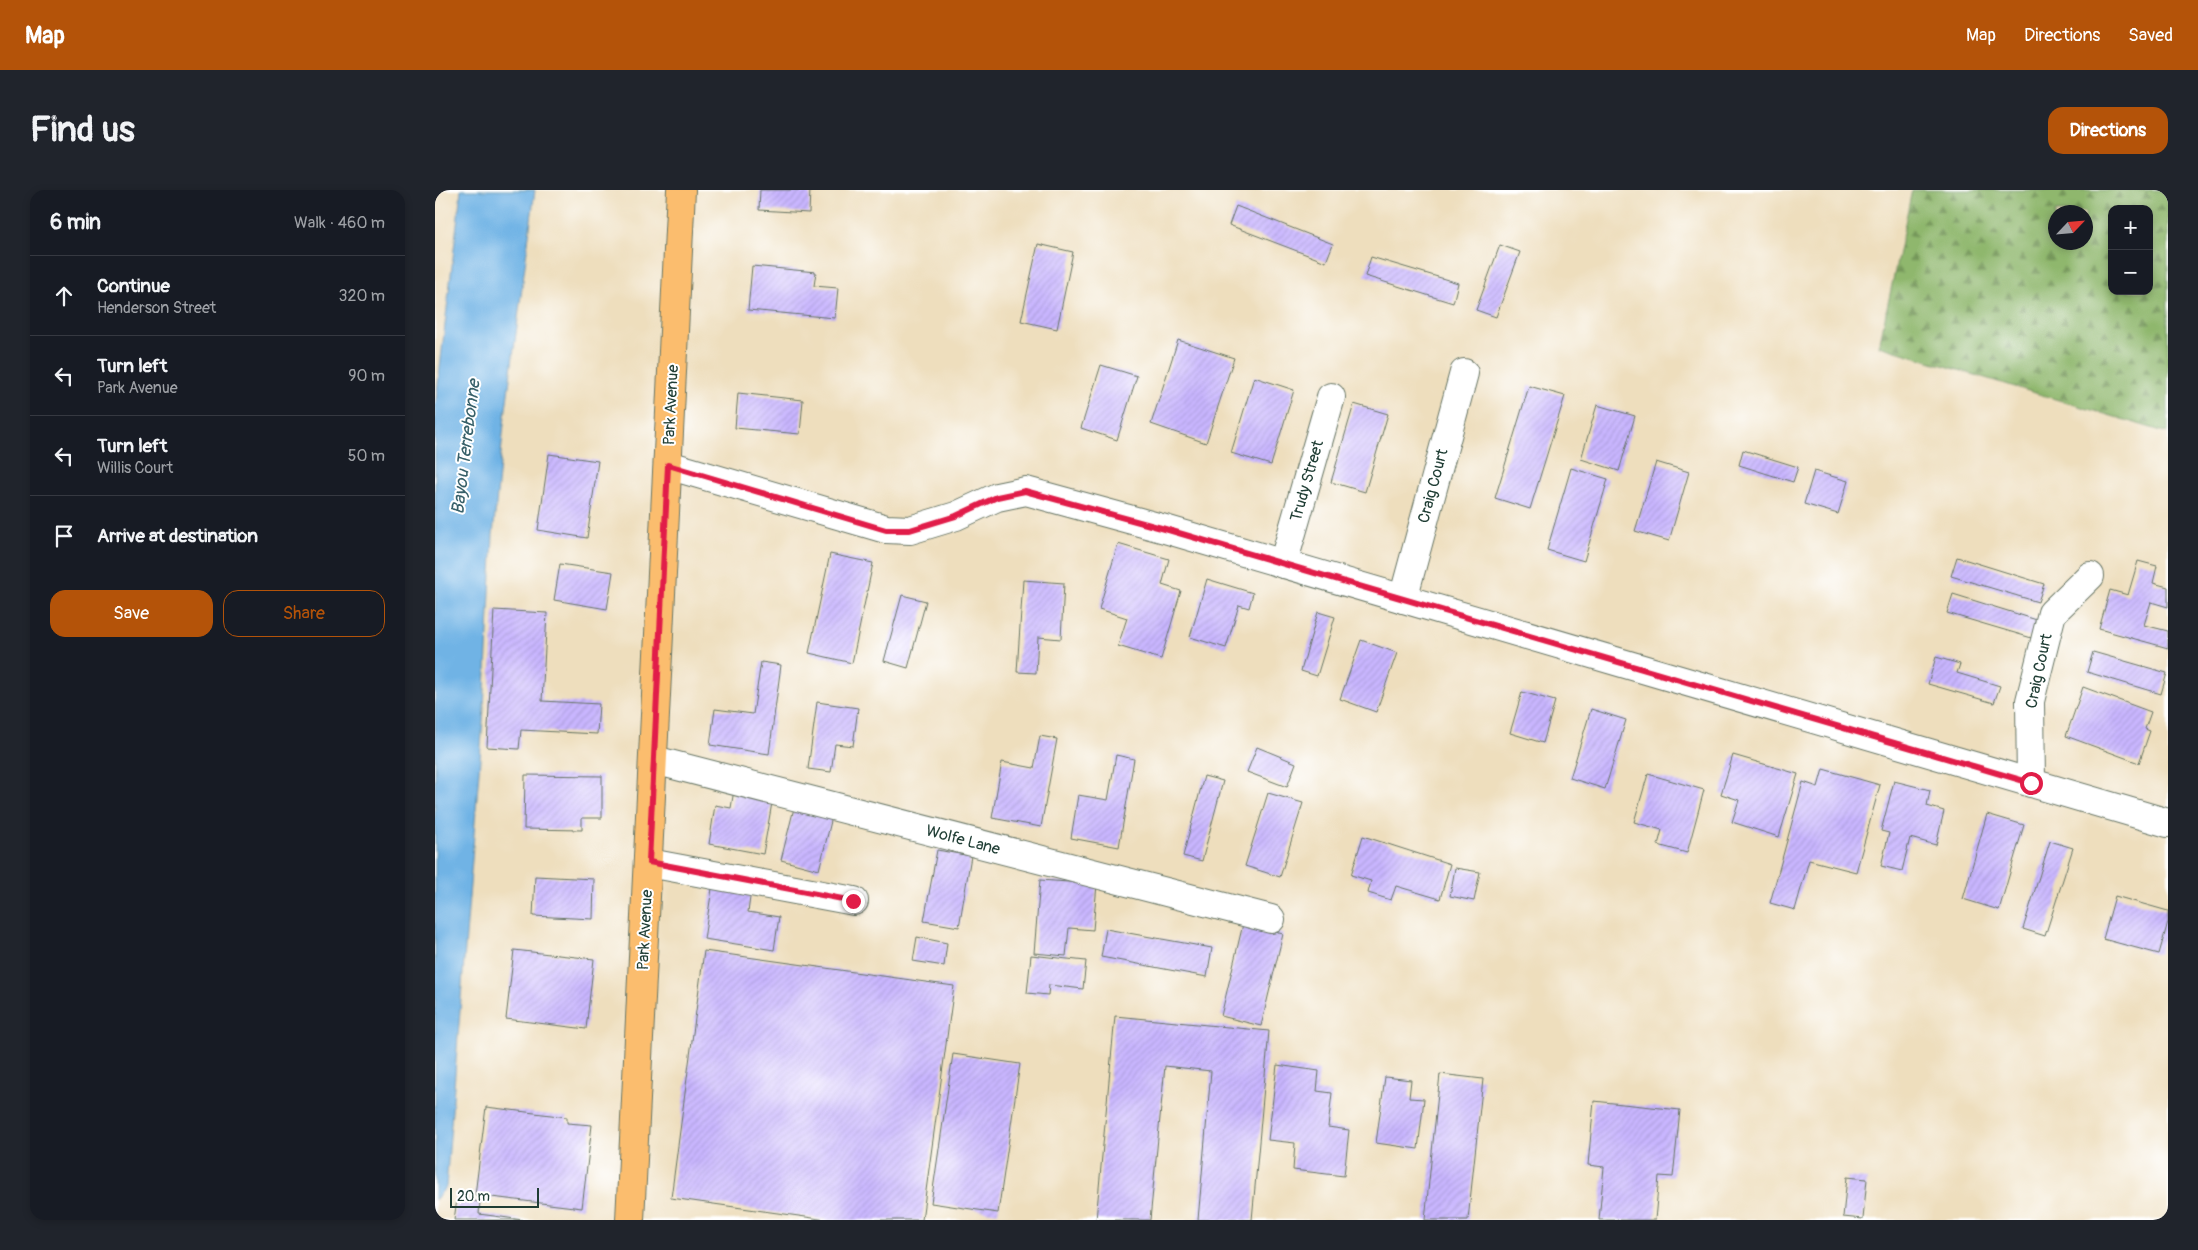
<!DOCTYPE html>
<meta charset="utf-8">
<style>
body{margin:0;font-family:Pangolin,sans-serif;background:#20242c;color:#f1f3f6}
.controls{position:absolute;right:15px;top:15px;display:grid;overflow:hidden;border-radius:10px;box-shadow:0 2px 8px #0003}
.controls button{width:45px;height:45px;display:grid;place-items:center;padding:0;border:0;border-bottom:1px solid #363941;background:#171b24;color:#f1f3f6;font:25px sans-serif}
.compass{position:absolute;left:1613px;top:15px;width:45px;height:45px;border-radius:50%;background:#171b24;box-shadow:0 2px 8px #0003;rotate:64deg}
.scale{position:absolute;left:15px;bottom:12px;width:89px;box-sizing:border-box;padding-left:5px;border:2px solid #1f3d34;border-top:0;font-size:14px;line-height:18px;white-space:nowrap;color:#1f3d34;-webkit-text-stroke:4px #fff;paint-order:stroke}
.stop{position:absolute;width:15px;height:15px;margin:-11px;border:4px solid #e11d48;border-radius:50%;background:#fff}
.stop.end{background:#e11d48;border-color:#fff;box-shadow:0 1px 5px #0008}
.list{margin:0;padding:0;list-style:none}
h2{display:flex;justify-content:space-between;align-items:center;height:65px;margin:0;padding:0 20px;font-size:21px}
h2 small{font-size:16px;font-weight:400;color:#9ea1a6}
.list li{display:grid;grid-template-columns:32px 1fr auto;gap:15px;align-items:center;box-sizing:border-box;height:80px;padding:0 20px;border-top:1px solid #363941}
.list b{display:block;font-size:19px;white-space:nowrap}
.list p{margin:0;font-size:16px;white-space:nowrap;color:#9ea1a6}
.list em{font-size:16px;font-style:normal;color:#9ea1a6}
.actions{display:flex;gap:10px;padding:15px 20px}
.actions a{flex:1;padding:11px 0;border:1px solid #b45309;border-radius:15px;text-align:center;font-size:18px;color:#b45309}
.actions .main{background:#b45309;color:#fff}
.icon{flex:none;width:28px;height:28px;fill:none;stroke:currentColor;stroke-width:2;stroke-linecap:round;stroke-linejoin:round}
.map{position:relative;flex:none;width:1733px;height:1030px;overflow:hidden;border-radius:15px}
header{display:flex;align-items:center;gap:30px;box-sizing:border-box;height:70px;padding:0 25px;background:#b45309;color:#fff}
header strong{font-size:24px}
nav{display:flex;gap:28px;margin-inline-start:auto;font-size:18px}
.intro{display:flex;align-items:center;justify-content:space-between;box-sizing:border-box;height:120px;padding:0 30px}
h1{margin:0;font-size:35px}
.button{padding:12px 22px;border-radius:15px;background:#b45309;color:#fff;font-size:18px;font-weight:700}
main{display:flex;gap:30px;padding:0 30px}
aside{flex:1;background:#171b24;border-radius:15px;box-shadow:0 2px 8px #0003}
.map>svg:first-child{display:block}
</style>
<header>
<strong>Map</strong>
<nav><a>Map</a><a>Directions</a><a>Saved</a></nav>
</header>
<div class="intro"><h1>Find us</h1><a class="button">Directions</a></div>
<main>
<aside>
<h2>6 min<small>Walk · 460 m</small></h2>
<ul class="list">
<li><svg class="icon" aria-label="ahead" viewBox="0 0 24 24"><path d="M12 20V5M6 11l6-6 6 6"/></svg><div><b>Continue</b><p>Henderson Street</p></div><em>320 m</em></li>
<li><svg class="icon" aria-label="left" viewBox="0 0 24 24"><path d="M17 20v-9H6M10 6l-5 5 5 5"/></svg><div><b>Turn left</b><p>Park Avenue</p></div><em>90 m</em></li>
<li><svg class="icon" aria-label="left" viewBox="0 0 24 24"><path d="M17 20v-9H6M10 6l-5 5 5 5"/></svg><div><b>Turn left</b><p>Willis Court</p></div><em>50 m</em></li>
<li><svg class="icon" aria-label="arrive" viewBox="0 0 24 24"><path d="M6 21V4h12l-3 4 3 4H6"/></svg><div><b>Arrive at destination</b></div></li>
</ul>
<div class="actions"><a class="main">Save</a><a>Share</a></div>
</aside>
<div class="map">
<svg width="1733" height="1030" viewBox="0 0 1733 1030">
<defs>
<pattern id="forest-firs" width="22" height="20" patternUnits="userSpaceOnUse" patternTransform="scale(1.25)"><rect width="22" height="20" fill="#8fb76d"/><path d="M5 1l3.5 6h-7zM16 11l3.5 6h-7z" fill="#74965a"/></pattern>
<pattern id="building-hatch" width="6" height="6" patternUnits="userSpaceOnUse" patternTransform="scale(1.25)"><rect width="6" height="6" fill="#c9b6ff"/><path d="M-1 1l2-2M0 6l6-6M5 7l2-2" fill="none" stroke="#ac9ddb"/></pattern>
</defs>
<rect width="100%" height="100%" fill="#fff"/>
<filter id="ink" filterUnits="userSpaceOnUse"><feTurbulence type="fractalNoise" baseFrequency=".02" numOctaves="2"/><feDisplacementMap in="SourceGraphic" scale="10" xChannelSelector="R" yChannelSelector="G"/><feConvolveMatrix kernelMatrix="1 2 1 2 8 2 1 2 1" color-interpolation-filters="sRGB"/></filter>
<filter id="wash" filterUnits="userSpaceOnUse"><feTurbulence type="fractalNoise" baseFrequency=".0096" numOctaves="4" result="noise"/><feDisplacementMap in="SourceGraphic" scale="20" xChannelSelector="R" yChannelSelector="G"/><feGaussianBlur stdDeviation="1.12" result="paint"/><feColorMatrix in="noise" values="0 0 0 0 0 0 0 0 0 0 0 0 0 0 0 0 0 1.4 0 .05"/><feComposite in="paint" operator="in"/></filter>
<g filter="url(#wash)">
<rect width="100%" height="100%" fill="#eedebd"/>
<path fill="url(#forest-firs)" stroke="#577a50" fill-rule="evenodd" d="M1477 0H1733V243L1444 156ZM1677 19H1714V101H1677ZM1620 22H1650V52H1620Z"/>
<polygon fill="#6fb3e5" stroke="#47788c" points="26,0 100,0 69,234 58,345 49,519 11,997 0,1010 0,219"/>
<g id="blocks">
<g fill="url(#building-hatch)">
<polygon points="325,0 375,0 374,23 324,20"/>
<polygon points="801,16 898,54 891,72 794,35"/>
<polygon points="603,54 638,62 622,139 586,131"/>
<polygon points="1065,55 1085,62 1061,127 1041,120"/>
<polygon points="936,67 1023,93 1018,113 930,86"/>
<polygon points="317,76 381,82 379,96 403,98 400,128 313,120"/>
<polygon points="743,150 799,168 771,253 716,234"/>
<polygon points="666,175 702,186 682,250 646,238"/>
<polygon points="819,187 859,200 836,275 796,263"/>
<polygon points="1094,196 1130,206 1095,319 1060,308"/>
<polygon points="303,203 368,210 365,244 300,238"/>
<polygon points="919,214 953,224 930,302 896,292"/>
<polygon points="1162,215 1200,226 1184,281 1146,269"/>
<polygon points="1308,260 1363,277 1358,292 1304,275"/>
<polygon points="114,264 163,271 152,348 103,340"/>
<polygon points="1221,272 1254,282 1234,351 1200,341"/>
<polygon points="1136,278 1173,289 1149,371 1112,360"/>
<polygon points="1379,281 1413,291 1403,324 1369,314"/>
<polygon points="683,354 734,369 727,395 746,401 726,469 683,456 692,428 664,419"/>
<polygon points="395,364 438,373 417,473 374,463"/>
<polygon points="1522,367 1609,394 1603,412 1516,386"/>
<polygon points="1703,371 1722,376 1718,393 1733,397 1733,417 1716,412 1709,435 1733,441 1733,458 1664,439 1675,400 1693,405"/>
<polygon points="125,374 178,382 172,419 119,410"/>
<polygon points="772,389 818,403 814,418 804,415 791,458 755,447"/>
<polygon points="588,390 629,393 626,449 603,447 601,483 582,482"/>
<polygon points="1518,404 1605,431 1600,449 1512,423"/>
<polygon points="467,405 491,411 473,478 449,471"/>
<polygon points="59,420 112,423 107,511 164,514 162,544 86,540 84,559 52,557"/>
<polygon points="883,422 900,427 882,486 866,481"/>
<polygon points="926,450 962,463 941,522 905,509"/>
<polygon points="1658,462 1732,483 1726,504 1652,482"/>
<polygon points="1501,467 1525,474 1522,483 1565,496 1559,513 1493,494"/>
<polygon points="326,472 346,475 334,564 275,555 280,519 318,524"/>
<polygon points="1648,497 1716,522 1710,539 1715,541 1704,573 1631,546"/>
<polygon points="1087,502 1120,511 1108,553 1075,543"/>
<polygon points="382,512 423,518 418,556 400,554 396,582 373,579"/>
<polygon points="1156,519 1191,530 1170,599 1135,588"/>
<polygon points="605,546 622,549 606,637 557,628 567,572 599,578"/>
<polygon points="822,557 861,573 852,597 812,582"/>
<polygon points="681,565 699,569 684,657 636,648 643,605 673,610"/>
<polygon points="1298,565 1363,584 1344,647 1297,632 1304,610 1286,604"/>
<polygon points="1388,579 1445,595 1421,682 1374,670 1360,720 1335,713 1368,592 1383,597"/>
<polygon points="1213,584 1269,600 1252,663 1223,655 1227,640 1199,632"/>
<polygon points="90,585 167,586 167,628 147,628 147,640 89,639"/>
<polygon points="769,586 788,591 767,671 748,666"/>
<polygon points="1459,591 1495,600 1492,616 1509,621 1501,655 1475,648 1467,681 1446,676 1454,643 1446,641"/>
<polygon points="299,600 338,607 328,664 274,654 280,615 296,618"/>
<polygon points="833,603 868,613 845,687 810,676"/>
<polygon points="360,614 398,623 384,680 346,670"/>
<polygon points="1552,624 1589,635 1564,720 1528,709"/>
<polygon points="928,646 1015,674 1005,709 961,696 956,710 933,703 936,691 916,685"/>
<polygon points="1615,651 1638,658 1610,746 1588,739"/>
<polygon points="502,660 536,666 524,737 489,731"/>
<polygon points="1020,678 1045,682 1039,711 1015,706"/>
<polygon points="100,686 159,689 158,729 98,726"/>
<polygon points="279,686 317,693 313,722 344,727 339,760 269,749"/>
<polygon points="605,690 662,694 658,740 634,738 631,766 599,763"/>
<polygon points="1680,706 1733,721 1733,732 1724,764 1668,749"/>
<polygon points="808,734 848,744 826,836 786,826"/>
<polygon points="671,739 777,758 772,787 666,767"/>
<polygon points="482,747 512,753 509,776 478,771"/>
<polygon points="79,760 159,769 151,839 71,829"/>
<polygon points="269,761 519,796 487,1030 392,1030 236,1008"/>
<polygon points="596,765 651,771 648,799 614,795 613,805 592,803"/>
<polygon points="680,826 834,841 817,1030 763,1030 776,881 730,876 715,1030 661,1030"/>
<polygon points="518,864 585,874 563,1023 496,1013"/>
<polygon points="842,875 884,881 882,901 897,903 893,937 914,940 909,986 858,980 860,953 833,950"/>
<polygon points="1005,884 1048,889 1033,1030 990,1030"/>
<polygon points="950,887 976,890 974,908 989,909 983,959 941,953"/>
<polygon points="1159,911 1245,920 1238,987 1224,986 1220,1030 1164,1030 1169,977 1153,975"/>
<polygon points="51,917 132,927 132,933 157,935 147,1018 40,1005"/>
<polygon points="1412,987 1432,989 1428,1029 1408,1027"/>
<polygon points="22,1009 45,1012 44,1024 88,1030 19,1030"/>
</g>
</g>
</g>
<g filter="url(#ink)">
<use href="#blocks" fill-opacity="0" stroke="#677564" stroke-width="1"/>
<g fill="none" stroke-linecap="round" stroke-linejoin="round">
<g stroke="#677564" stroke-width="30">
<g id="minor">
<polyline points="233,275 451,339 475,340 521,326 562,307 591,301 730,339 1733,633"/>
<polyline points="848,374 896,207"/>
<polyline points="968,409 1029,183"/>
<polyline points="219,570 836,729"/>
<polyline points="1596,593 1595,511 1617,423 1655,386"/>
<polyline points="214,673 419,711"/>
</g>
</g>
<g stroke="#677564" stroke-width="30">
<polyline id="major" points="195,1030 246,0"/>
</g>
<use href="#minor" stroke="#fff" stroke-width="28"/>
<use href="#major" stroke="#fbbd6e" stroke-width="28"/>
</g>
</g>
<g fill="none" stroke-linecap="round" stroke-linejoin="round" filter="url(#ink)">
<polyline stroke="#e11d48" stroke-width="6" points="418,711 214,672 233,275 451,340 475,340 521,326 562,307 590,301 730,339 1596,593"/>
</g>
<g text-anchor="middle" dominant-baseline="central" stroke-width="4" stroke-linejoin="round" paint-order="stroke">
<g font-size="16" fill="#1f3d34" stroke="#fff">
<text transform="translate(236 215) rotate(-87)">Park Avenue</text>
<text transform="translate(872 291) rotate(-74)">Trudy Street</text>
<text transform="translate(998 296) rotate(-75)">Craig Court</text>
<text transform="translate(1604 481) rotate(-78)">Craig Court</text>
<text transform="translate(528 650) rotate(15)">Wolfe Lane</text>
<text transform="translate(210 740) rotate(-87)">Park Avenue</text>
</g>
<g font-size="18" font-style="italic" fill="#376069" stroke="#fff">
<text transform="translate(31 257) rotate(-83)">Bayou Terrebonne</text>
</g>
</g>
</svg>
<div class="controls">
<button>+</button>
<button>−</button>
</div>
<svg class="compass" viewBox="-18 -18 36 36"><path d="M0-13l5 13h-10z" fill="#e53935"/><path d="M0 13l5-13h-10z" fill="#9ea1a6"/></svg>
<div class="scale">20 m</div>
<div class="stop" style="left:1596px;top:593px"></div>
<div class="stop end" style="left:418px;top:711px"></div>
</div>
</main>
